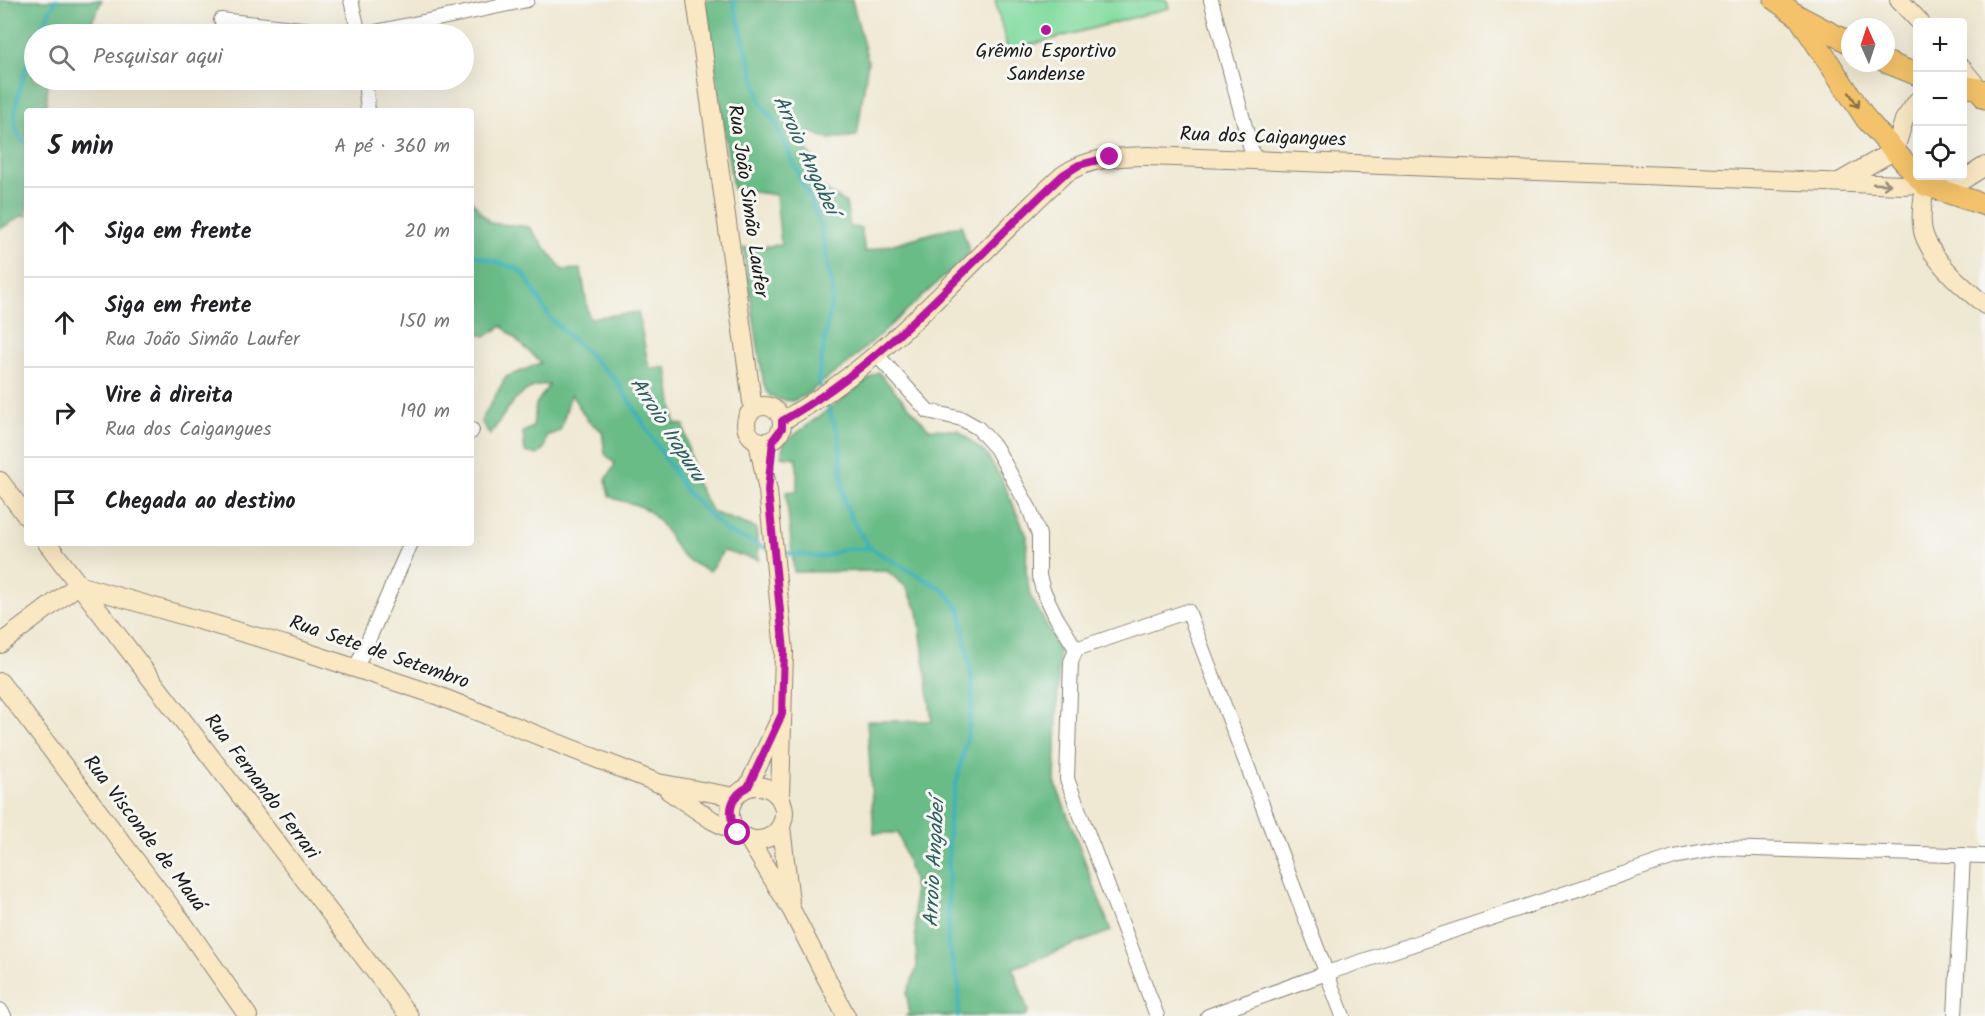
<!DOCTYPE html>
<html lang="pt">
<meta charset="utf-8">
<style>
body{margin:0;font-family:Kalam,sans-serif;background:#f6f6f6;color:#202124}
.controls{position:absolute;right:18px;top:18px;display:grid;overflow:hidden;border-radius:6px;box-shadow:0 6px 24px #0002}
.controls button{width:54px;height:54px;display:grid;place-items:center;padding:0;border:0;border-bottom:2px solid #e0e0e0;background:#fff;color:#202124;font:30px sans-serif}
.compass{position:absolute;left:1841px;top:18px;width:54px;height:54px;border-radius:50%;background:#fff;box-shadow:0 6px 24px #0002;rotate:357deg}
.stop{position:absolute;width:18px;height:18px;margin:-14px;border:4px solid #b5179e;border-radius:50%;background:#fff}
.stop.end{background:#b5179e;border-color:#fff;box-shadow:0 2px 6px #0008}
.list{margin:0;padding:0;list-style:none}
h2{display:flex;justify-content:space-between;align-items:center;height:78px;margin:0;padding:0 24px;font-size:26px}
h2 small{font-size:20px;font-weight:400;color:#757577}
.list li{display:grid;grid-template-columns:39px 1fr auto;gap:18px;align-items:center;box-sizing:border-box;height:90px;padding:0 24px;border-top:2px solid #e0e0e0}
.list b{display:block;font-size:22px;white-space:nowrap}
.list p{margin:0;font-size:20px;white-space:nowrap;color:#757577}
.list em{font-size:20px;font-style:normal;color:#757577}
.icon{flex:none;width:33px;height:33px;fill:none;stroke:currentColor;stroke-width:2;stroke-linecap:round;stroke-linejoin:round}
.map{position:relative;flex:none;width:1985px;height:1016px;overflow:hidden}
.search{position:absolute;background:#fff;box-shadow:0 6px 24px #0002;left:24px;top:24px;width:450px;height:66px;display:flex;align-items:center;gap:15px;box-sizing:border-box;padding:0 21px;border-radius:33px;color:#757577;font-size:22px}
.panel{position:absolute;background:#fff;box-shadow:0 6px 24px #0002;left:24px;top:108px;width:450px;height:438px;border-radius:6px}
.map>svg:first-child{display:block}
</style>
<div class="map">
<svg width="1985" height="1016" viewBox="0 0 1985 1016">
<rect width="100%" height="100%" fill="#f6f6f2"/>
<filter id="ink" filterUnits="userSpaceOnUse"><feTurbulence type="fractalNoise" baseFrequency=".0167" numOctaves="2"/><feDisplacementMap in="SourceGraphic" scale="12" xChannelSelector="R" yChannelSelector="G"/><feConvolveMatrix kernelMatrix="1 2 1 2 8 2 1 2 1" color-interpolation-filters="sRGB"/></filter>
<filter id="wash" filterUnits="userSpaceOnUse"><feTurbulence type="fractalNoise" baseFrequency=".008" numOctaves="4" result="noise"/><feDisplacementMap in="SourceGraphic" scale="24" xChannelSelector="R" yChannelSelector="G"/><feGaussianBlur stdDeviation="1.35" result="paint"/><feColorMatrix in="noise" values="0 0 0 0 0 0 0 0 0 0 0 0 0 0 0 0 0 1.4 0 .05"/><feComposite in="paint" operator="in"/></filter>
<g filter="url(#wash)">
<rect width="100%" height="100%" fill="#efe8d2"/>
<polygon fill="#84dca1" stroke="#507c5e" stroke-width="1.5" points="995,0 1167,0 1169,8 1008,51"/>
<g fill="#6bbc87" stroke="#446c52" stroke-width="1.5">
<polygon points="0,0 102,0 86,34 34,34 34,80 48,80 46,111 27,111 27,216 23,215 0,229"/>
<polygon points="705,0 852,0 868,61 857,136 828,139 811,132 802,137 803,146 814,159 819,186 846,203 850,227 861,228 865,252 961,225 970,253 852,360 804,396 793,401 781,400 769,395 764,386 743,248 781,245 776,195 733,189"/>
<path d="M471 200 490 223 529 227 563 270 581 269 589 318 638 312 649 368H667L675 424 684 425 693 477 712 512 756 528 759 560 723 551 710 571C667 555 678 538 652 514 641 503 622 503 609 496L606 480 615 464 605 454 602 431 588 421 571 394 560 431 546 436 545 447 538 455 525 452 523 432 533 427 536 404 549 385C520 382 504 415 490 435L481 421 506 377 541 363 502 326 486 336 471 333Z"/>
<polygon points="878,372 929,429 958,430 987,455 1001,478 1027,536 1026,571 1030,595 1059,647 1055,782 1111,931 1013,968 1028,1011 1026,1016 906,1016 909,1014 907,993 917,967 913,879 898,833 874,833 867,721 932,721 918,611 906,587 887,571 794,572 786,492 797,491 797,458 781,456 784,443"/>
</g>
<g fill="none" stroke-linecap="round" stroke-linejoin="round">
<g stroke="#41b2b8" stroke-width="4.5">
<polyline points="735,0 734,5 761,103 776,124 820,222 833,293 818,380 822,390"/>
<polyline points="37,34 56,0"/>
<path d="M27 144C0 128 27 67 34 44"/>
<polyline points="471,254 516,268 524,274 550,318 616,380 687,493 726,531 771,550"/>
<polyline points="825,398 839,436 844,502 855,525 870,548 944,590 960,610 972,680 972,704 968,733 949,815 948,944 959,987 958,1016"/>
<polyline points="779,552 823,557 845,549 870,548"/>
</g>
</g>
</g>
<g filter="url(#ink)">
<g fill="none" stroke-linecap="round" stroke-linejoin="round">
<g stroke="#868277" stroke-width="16">
<g id="street">
<polyline points="351,0 359,34"/>
<polyline points="1211,0 1254,160"/>
<polyline points="221,20 346,34"/>
<polyline points="366,34 527,0"/>
<polyline points="365,80 368,111"/>
<polyline points="876,354 928,411 962,419 978,428 996,448 1029,508 1039,535 1039,576 1043,590 1056,617 1076,649"/>
<polyline points="471,432 472,430"/>
<polyline points="356,668 411,543"/>
<polyline points="0,1010 4,1016"/>
<polyline points="1157,1016 1067,779 1071,662 1076,649 1188,611 1343,1016"/>
<polyline points="1208,1016 1327,973 1674,857 1720,848 1985,856"/>
<polyline points="1955,1016 1963,855"/>
</g>
</g>
<g stroke="#868277" stroke-width="20">
<g id="secondary">
<polyline points="696,0 753,409"/>
<polyline points="1899,0 1920,22"/>
<polyline points="1962,68 1979,89 1985,89"/>
<polyline points="1839,182 1895,150 1904,120 1918,100"/>
<path d="M1925 185C1923 202 1918 223 1926 240 1937 265 1964 288 1985 305"/>
<circle cx="764" cy="424" r="18"/>
<path d="M782 421C892 359 971 259 1063 175 1090 157 1116 157 1148 156L1903 185 1963 180 1985 166"/>
<polyline points="758,442 768,491 784,651 780,797"/>
<polyline points="0,481 27,517"/>
<polyline points="47,543 409,1016"/>
<polyline points="78,585 285,645 436,695 658,783 735,797"/>
<polyline points="0,644 78,585"/>
<polyline points="0,682 183,923 248,1016"/>
<circle cx="757" cy="813" r="27"/>
<polyline points="748,787 779,721"/>
<polyline points="669,791 712,820 738,833"/>
<polyline points="781,827 790,901"/>
<polyline points="748,838 791,909 846,1016"/>
</g>
</g>
<g stroke="#868277" stroke-width="23">
<g id="primary">
<polyline points="1775,0 1798,16 1850,43"/>
<polyline points="1798,16 1866,119 1925,185 1985,205"/>
<polyline points="1886,62 1918,75"/>
<polyline points="1962,86 1979,89 1985,98"/>
</g>
</g>
<use href="#street" stroke="#fff" stroke-width="14"/>
<use href="#secondary" stroke="#fae7c3" stroke-width="18"/>
<use href="#primary" stroke="#f3c26a" stroke-width="21"/>
</g>
<defs><path id="oneway-shaft" d="M-6 0H5M1.5-3L5.5 0L1.5 3" fill="none" stroke-width="1.6" stroke-linecap="round" stroke-linejoin="round" transform="scale(1.5)"/></defs>
<use stroke="#886f43" href="#oneway-shaft" transform="translate(1854 100) rotate(57)"/>
<use stroke="#968c78" href="#oneway-shaft" transform="translate(1882 184) rotate(2)"/>
</g>
<g fill="none" stroke-linecap="round" stroke-linejoin="round" filter="url(#ink)">
<path stroke="#b5179e" stroke-width="8" d="M738 833C726 815 729 797 748 787L782 714 784 651 768 491 773 440 782 428V421C892 359 971 259 1063 175L1079 165 1110 157"/>
</g>
<circle fill="#b5179e" stroke="#f6f6f2" stroke-width="2" cx="1046" cy="30" r="6"/>
<g text-anchor="middle" dominant-baseline="central" stroke-width="6" stroke-linejoin="round" paint-order="stroke">
<g font-size="20" fill="#1c1c1c" stroke="#f6f6f2">
<text x="1046" y="52">Grêmio Esportivo<tspan x="1046" dy="23">Sandense</tspan></text>
</g>
<g font-size="20" fill="#1c1c1c" stroke="#f6f6f2">
<text transform="translate(1263 138) rotate(2)">Rua dos Caigangues</text>
<text transform="translate(747 201) rotate(82)">Rua João Simão Laufer</text>
<text transform="translate(379 653) rotate(19)">Rua Sete de Setembro</text>
<text transform="translate(261 787) rotate(53)">Rua Fernando Ferrari</text>
<text transform="translate(144 834) rotate(53)">Rua Visconde de Mauá</text>
</g>
<g font-size="21" font-style="italic" fill="#2d6062" stroke="#f6f6f2">
<text transform="translate(805 155) rotate(65)">Arroio Angabeí</text>
<text transform="translate(667 430) rotate(57)">Arroio Irapuru</text>
<text transform="translate(935 863) rotate(-87)">Arroio Angabeí</text>
</g>
</g>
</svg>
<div class="controls">
<button>+</button>
<button>−</button>
<button><svg class="icon" aria-label="locate" viewBox="0 0 24 24"><circle cx="12" cy="12" r="6"/><path d="M12 2v4M12 18v4M2 12h4M18 12h4"/></svg></button>
</div>
<svg class="compass" viewBox="-18 -18 36 36"><path d="M0-13l5 13h-10z" fill="#e53935"/><path d="M0 13l5-13h-10z" fill="#757577"/></svg>
<div class="stop" style="left:738px;top:833px"></div>
<div class="stop end" style="left:1110px;top:157px"></div>
<div class="search"><svg class="icon" aria-label="search" viewBox="0 0 24 24"><circle cx="10" cy="10" r="6"/><path d="M15 15l6 6"/></svg>Pesquisar aqui</div>
<section class="panel">
<h2>5 min<small>A pé · 360 m</small></h2>
<ul class="list">
<li><svg class="icon" aria-label="ahead" viewBox="0 0 24 24"><path d="M12 20V5M6 11l6-6 6 6"/></svg><div><b>Siga em frente</b></div><em>20 m</em></li>
<li><svg class="icon" aria-label="ahead" viewBox="0 0 24 24"><path d="M12 20V5M6 11l6-6 6 6"/></svg><div><b>Siga em frente</b><p>Rua João Simão Laufer</p></div><em>150 m</em></li>
<li><svg class="icon" aria-label="right" viewBox="0 0 24 24"><path d="M7 20v-9h11M14 6l5 5-5 5"/></svg><div><b>Vire à direita</b><p>Rua dos Caigangues</p></div><em>190 m</em></li>
<li><svg class="icon" aria-label="arrive" viewBox="0 0 24 24"><path d="M6 21V4h12l-3 4 3 4H6"/></svg><div><b>Chegada ao destino</b></div></li>
</ul>
</section>
</div>
